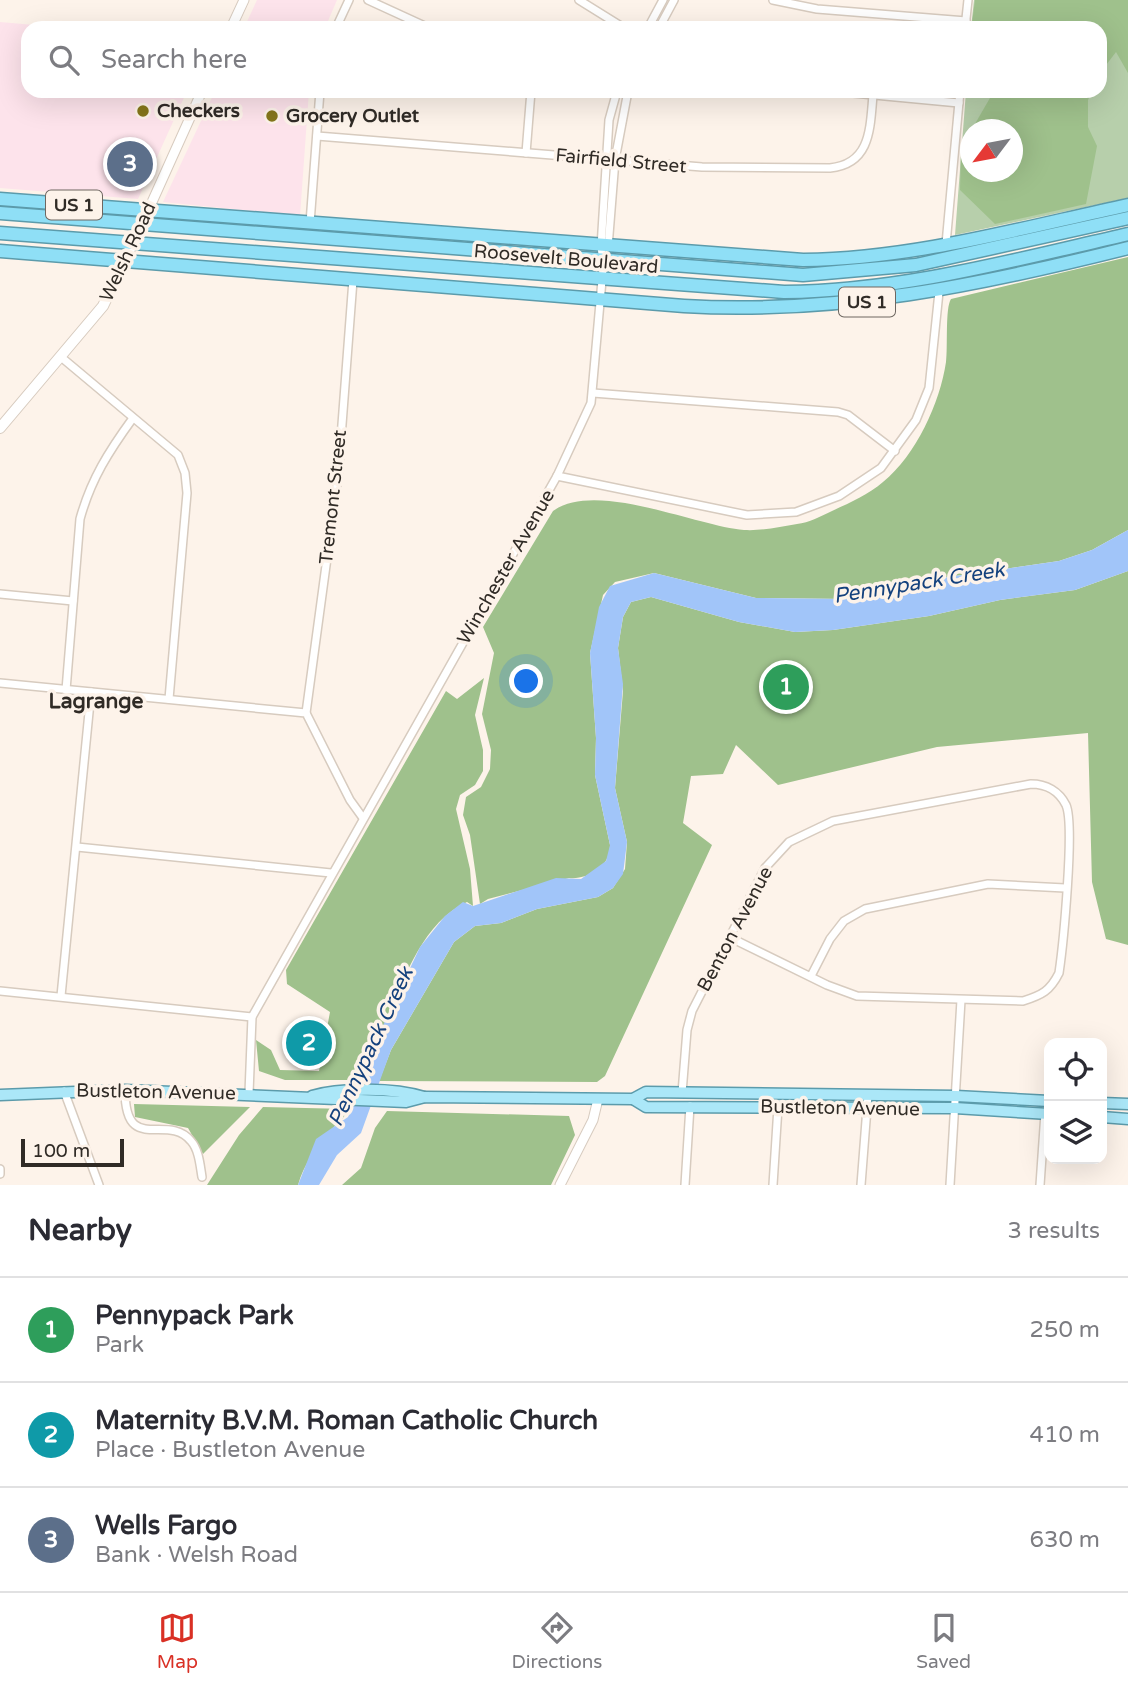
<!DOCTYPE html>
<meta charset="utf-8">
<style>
body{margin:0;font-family:"Varela Round",sans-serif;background:#f7f7f7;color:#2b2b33}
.controls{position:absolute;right:21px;bottom:21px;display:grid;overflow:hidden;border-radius:14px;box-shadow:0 7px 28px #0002}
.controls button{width:63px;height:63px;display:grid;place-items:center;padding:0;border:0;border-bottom:2px solid #e1e1e2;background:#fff;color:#2b2b33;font:35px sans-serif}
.compass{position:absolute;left:960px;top:119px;width:63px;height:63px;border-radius:50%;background:#fff;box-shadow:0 7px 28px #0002;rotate:238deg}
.scale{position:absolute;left:21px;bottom:18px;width:103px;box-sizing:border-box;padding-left:7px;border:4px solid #302b26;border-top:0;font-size:19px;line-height:24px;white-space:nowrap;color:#302b26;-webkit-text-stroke:5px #fdf3ea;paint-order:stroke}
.you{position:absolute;left:527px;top:682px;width:24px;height:24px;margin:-18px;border:5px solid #fff;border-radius:50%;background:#1a73e8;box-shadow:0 0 0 10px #1a73e833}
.badge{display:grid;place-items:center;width:46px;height:46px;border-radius:50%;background:#d93025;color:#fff;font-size:23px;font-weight:700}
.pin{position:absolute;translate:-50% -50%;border:4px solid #fff;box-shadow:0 2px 7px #0006}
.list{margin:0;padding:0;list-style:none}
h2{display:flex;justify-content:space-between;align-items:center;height:91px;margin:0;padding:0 28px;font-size:30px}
h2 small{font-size:23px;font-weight:400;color:#7c7c81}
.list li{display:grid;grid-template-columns:46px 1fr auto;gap:21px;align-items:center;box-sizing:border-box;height:105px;padding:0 28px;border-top:2px solid #e1e1e2}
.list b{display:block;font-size:26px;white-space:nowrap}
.list p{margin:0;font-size:23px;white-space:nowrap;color:#7c7c81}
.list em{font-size:23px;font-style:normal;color:#7c7c81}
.icon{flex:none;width:38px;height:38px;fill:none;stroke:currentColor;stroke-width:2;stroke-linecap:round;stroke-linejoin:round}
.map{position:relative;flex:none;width:1128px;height:1185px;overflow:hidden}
.search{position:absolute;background:#fff;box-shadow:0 7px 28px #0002;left:21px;right:21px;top:21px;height:77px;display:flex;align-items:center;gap:18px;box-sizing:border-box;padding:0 24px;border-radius:21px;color:#7c7c81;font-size:26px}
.sheet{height:406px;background:#fff}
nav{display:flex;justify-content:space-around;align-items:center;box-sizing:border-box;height:98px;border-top:2px solid #e1e1e2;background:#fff;font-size:19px;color:#7c7c81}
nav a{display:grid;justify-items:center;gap:4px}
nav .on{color:#d93025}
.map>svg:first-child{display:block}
</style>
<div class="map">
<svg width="1128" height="1185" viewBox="0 0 1128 1185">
<rect width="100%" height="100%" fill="#fdf3ea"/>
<g fill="#fde3eb">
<polygon points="257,0 337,0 325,28 244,28"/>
<polygon points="0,22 69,28 28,28 28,91 187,91 138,199 0,188"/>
<polygon points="215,91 309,91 300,216 163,202"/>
</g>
<path fill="#b7cfab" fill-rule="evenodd" d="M974 0H1128V198L955 235 966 91H1100V28H971ZM970 130H1012V172H970Z"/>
<g fill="#9fc18c">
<polygon points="975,0 1128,0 1128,73 1116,52 1100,73 1100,28 986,28 972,23"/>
<polygon points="994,91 1092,91 1088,100 1088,127 1097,146 1086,204 995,224 960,190 961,150 970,132 970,172 1012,172 1012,130 972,129"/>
<path d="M1128 257V530L1092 550 1059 561 948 577 847 599 756 598 654 573 615 582 603 595 590 653 596 738 595 775 610 845C611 867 587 880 569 878L488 899 480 904 470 835 463 815 466 797 481 787 490 769 491 750 482 714 494 653 483 627 553 511C596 480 696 526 744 530 762 531 780 527 797 524 809 523 821 516 832 511 849 503 868 495 883 482 916 455 940 403 946 362 948 347 945 308 951 299Z"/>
<polygon points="1128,571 1128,945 1106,939 1092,882 1088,733 937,747 778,785 736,745 723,774 691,776 683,823 712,845 605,1076 597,1082 379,1081 391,1050 454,942 475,926 501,923 537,909 598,897 613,888 625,869 627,842 615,788 623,691 618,648 623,617 631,602 651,597 739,622 795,632 833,630 929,616 1000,600 1075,590"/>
<path d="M484 678 475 715 483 750V771L475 785 460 795 456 809 470 869 473 906 467 902C422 922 402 983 385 1025 378 1044 362 1059 363 1080H285L259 1071 256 1040 271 1050 280 1070 319 1071 330 1012 287 984 286 970 446 691 457 699Z"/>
<polygon points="134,1104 250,1107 203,1154 188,1128 135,1117"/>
<path d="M263 1107 348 1109C343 1121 338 1122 330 1131 316 1148 304 1164 298 1185H207L239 1135Z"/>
<polygon points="387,1111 569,1116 575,1135 551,1185 342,1185 361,1168 375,1128"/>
</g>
<polygon fill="#a1c5f9" points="1128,530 1128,571 1075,590 1000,600 929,616 833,630 795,632 739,622 651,597 631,602 623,617 618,648 623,684 615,788 627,842 623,874 613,888 598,897 537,909 501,923 475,926 454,942 391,1050 361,1133 337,1155 319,1185 298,1185 316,1139 348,1117 363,1080 364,1066 420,947 445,916 463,902 473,906 556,878 581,879 606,861 610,845 595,775 596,738 590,653 599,607 610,586 654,573 756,598 847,599 948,577 1059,561 1092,550"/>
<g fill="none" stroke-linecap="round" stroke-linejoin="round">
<g stroke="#d7cbbf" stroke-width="10">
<g id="minor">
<polyline points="368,0 429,28"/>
<polyline points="579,0 624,28"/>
<polyline points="773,0 817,9 966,21"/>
<polyline points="336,28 349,0"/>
<polyline points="648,28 663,0"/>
<polyline points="659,28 674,0"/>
<polyline points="965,28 968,0"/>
<polyline points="832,91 959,103"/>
<path d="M317 136 702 167 830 168C871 164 870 128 873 95"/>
<polyline points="526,153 531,91"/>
<polyline points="310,223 320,91"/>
<polyline points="946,244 960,91"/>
<polyline points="608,247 615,160 628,91"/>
<polyline points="603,261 601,247 609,120 617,91"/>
<polyline points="61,357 178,455 185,473 187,493 169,699"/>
<polyline points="593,393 838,412 848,415 895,451"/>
<polyline points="557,476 747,515 796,512 839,496 881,468 916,420 929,388 939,292"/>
<polyline points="0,594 73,601"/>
<polyline points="0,683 306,713 350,800 363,818"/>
<path d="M66 690 80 519C91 479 109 451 133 418"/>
<polyline points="306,713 338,477 353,280"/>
<polyline points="77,847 331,873"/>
<polyline points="811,976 830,939 844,921 865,909 988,884 1065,888"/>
<polyline points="0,991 252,1017"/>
<polyline points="61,996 91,692"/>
<path d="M125 1090C125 1156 167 1112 191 1141 199 1150 200 1165 202 1177"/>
<polyline points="64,1091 99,1185"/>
<polyline points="249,1093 252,1017 557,476 591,403 604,258"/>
<path d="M682 1093 687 1030 692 1011 765 868 789 842 833 821 1031 784C1046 784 1059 791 1066 805 1075 825 1063 946 1059 973 1050 991 1042 995 1023 1001L857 996 827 985 729 937"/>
<polyline points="0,1169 0,1174"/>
<polyline points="685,1185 690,1106"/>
<polyline points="773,1185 778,1107"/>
<polyline points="861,1185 868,1095"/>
<polyline points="950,1185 961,1000"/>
<polyline points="1040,1185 1045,1113"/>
</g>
</g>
<g stroke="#d7cbbf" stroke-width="11">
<g id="tertiary">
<polyline points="231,28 244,0"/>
<polyline points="148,211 202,91"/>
<polyline points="560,1185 593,1120 598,1099"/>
</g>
</g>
<g stroke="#d7cbbf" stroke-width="12">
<polyline id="secondary" points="0,428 103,306 148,211"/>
</g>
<g stroke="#5c9bab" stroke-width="13">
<g id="primary">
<polyline points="0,1095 125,1090 406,1102 425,1097 633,1099 646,1092 956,1096 1049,1101"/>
<path d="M312 1096C341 1087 395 1088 424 1097"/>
<polyline points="633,1099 646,1107 955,1108 1049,1114"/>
<polyline points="1102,1103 1128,1104"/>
<polyline points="1102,1117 1128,1119"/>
</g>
</g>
<g stroke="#5c9bab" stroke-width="15">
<g id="trunk">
<path d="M0 199 803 260C913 259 1021 228 1128 205"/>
<polyline points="0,213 803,275 916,265 1128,218"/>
<path d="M0 233 784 292C902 291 1014 260 1128 234"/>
<path d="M0 251 684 306C837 315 981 285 1128 248"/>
</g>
</g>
<use href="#minor" stroke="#fff" stroke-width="7"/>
<use href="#tertiary" stroke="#fff" stroke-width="9"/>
<use href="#secondary" stroke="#fff" stroke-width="10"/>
<use href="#primary" stroke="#abe7f8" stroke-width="10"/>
<use href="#trunk" stroke="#8fdff6" stroke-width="12"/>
</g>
<g fill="#84761a" stroke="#fdf3ea" stroke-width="2.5">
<circle cx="143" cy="111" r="7"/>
<circle cx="272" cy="116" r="7"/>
</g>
<g text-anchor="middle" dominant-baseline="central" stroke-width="7" stroke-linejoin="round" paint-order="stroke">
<g fill="#fdf3ea" stroke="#6e6761" stroke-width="2">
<rect x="46" y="190.5" width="56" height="29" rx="5"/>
<rect x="839" y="287.5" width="56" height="29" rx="5"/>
</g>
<g font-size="18" font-weight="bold" fill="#302b26">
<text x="74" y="205">US 1</text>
<text x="867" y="302">US 1</text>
</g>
<g font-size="19" font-weight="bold" fill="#302b26" stroke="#fdf3ea" text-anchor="start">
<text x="157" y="111">Checkers</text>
<text x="286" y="116">Grocery Outlet</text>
</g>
<g font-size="19" fill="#302b26" stroke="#fdf3ea">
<text transform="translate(621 161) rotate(5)">Fairfield Street</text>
<text transform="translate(128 252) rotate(-65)">Welsh Road</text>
<text transform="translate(566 259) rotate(5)">Roosevelt Boulevard</text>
<text transform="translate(333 497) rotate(-84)">Tremont Street</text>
<text transform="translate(506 567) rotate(-60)">Winchester Avenue</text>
<text transform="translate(735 929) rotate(-62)">Benton Avenue</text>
<text transform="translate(156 1092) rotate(1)">Bustleton Avenue</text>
<text transform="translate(840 1108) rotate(1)">Bustleton Avenue</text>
</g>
<g font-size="21" font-style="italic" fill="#14417d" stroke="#fdf3ea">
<text transform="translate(919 583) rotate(-9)">Pennypack Creek</text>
<text transform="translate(371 1047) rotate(-65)">Pennypack Creek</text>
</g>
<g font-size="21" font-weight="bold" fill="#302b26" stroke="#fdf3ea">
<text x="96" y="701">Lagrange</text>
</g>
</g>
</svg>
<div class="controls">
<button><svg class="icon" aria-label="locate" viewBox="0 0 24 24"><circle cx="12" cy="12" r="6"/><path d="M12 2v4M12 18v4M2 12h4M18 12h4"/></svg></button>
<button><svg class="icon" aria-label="layers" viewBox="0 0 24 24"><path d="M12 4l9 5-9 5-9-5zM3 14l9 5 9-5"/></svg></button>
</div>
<svg class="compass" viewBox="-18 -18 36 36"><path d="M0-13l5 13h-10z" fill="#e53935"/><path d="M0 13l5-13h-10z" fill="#7c7c81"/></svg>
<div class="scale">100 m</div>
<div class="you"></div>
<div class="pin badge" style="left:786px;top:687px;background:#2e9e5b">1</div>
<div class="pin badge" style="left:309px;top:1043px;background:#0f9aa8">2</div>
<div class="pin badge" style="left:130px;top:164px;background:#5c6f8a">3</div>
<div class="search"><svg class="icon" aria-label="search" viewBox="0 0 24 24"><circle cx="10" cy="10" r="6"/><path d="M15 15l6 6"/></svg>Search here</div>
</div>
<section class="sheet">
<h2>Nearby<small>3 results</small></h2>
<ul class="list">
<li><span class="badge" style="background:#2e9e5b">1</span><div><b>Pennypack Park</b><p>Park</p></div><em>250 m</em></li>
<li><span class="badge" style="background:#0f9aa8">2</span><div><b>Maternity B.V.M. Roman Catholic Church</b><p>Place · Bustleton Avenue</p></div><em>410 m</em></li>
<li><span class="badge" style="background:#5c6f8a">3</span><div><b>Wells Fargo</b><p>Bank · Welsh Road</p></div><em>630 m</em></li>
</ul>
</section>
<nav>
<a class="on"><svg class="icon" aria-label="map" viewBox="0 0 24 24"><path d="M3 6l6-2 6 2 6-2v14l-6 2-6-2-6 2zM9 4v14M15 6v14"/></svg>Map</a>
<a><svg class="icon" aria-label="directions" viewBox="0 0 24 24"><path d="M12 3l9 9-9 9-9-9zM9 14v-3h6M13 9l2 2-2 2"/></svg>Directions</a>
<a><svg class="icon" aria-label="saved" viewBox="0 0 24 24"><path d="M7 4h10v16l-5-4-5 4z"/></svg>Saved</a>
</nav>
